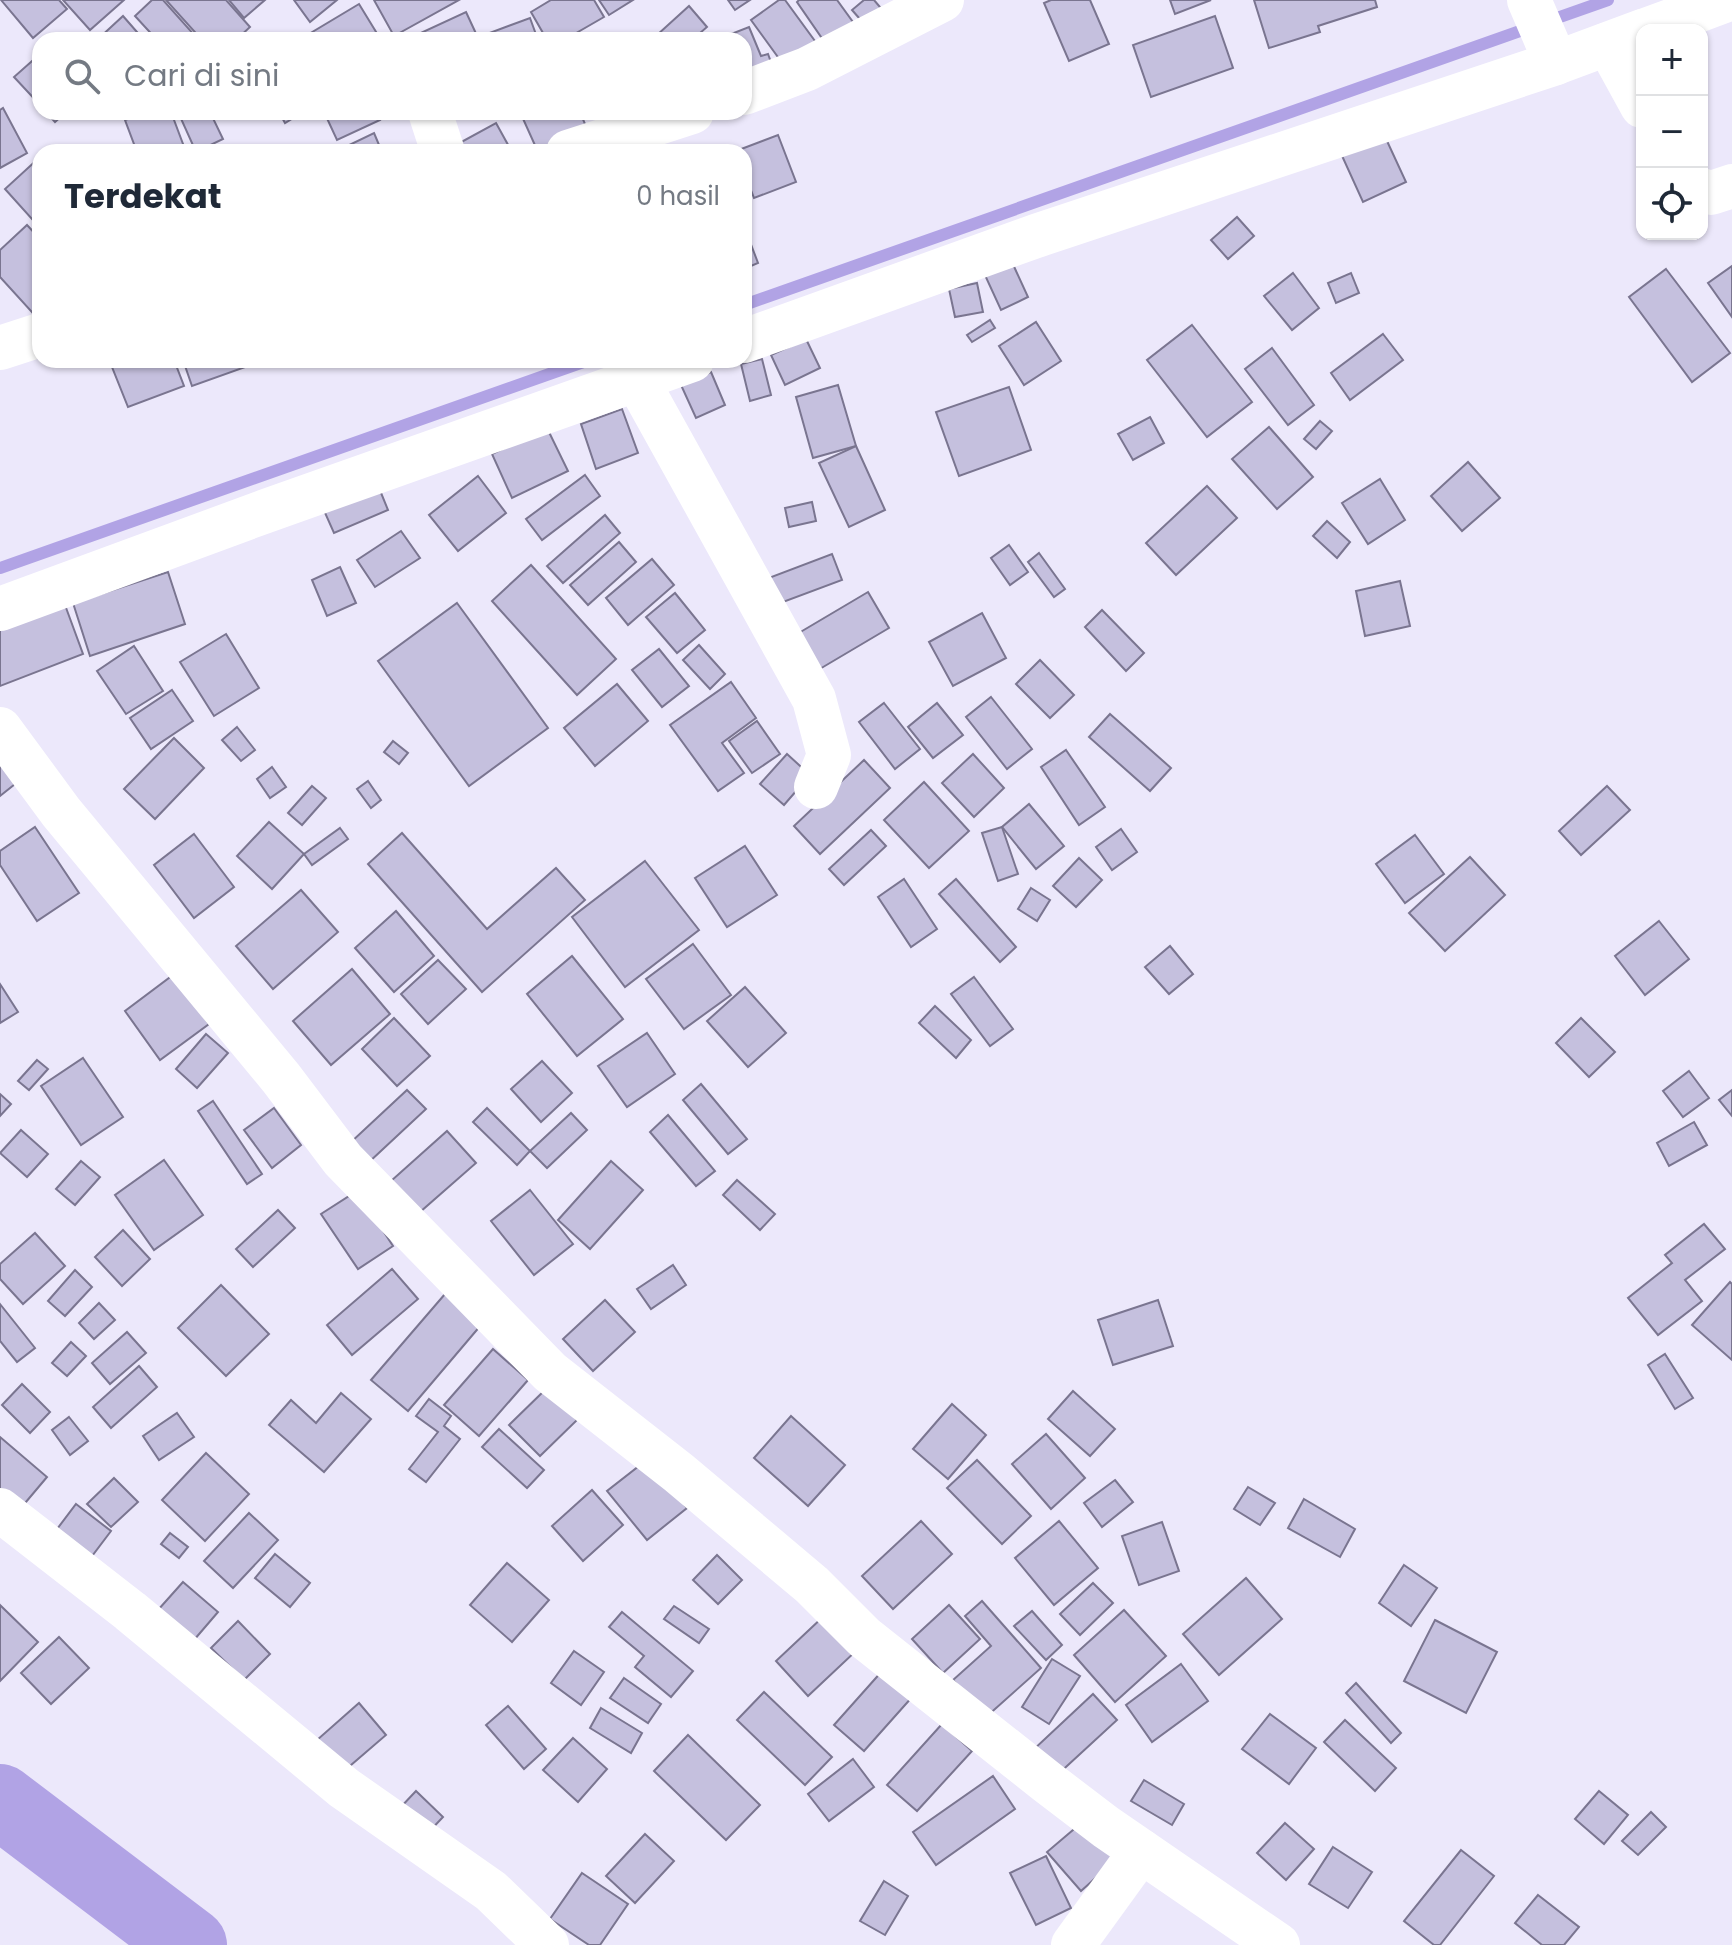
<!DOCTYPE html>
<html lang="id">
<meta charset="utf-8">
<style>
body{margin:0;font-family:Poppins,sans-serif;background:#f6f6f7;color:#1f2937}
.controls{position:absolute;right:24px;top:24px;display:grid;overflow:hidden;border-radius:16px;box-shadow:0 2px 6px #0004}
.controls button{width:72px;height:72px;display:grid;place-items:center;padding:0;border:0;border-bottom:2px solid #e0e1e3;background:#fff;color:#1f2937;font:40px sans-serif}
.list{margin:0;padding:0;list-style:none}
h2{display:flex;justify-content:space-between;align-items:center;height:104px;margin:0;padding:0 32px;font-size:34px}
h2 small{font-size:26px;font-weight:400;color:#747a83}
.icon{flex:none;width:44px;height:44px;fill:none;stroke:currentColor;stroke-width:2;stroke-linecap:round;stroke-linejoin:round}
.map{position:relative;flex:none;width:1732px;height:1945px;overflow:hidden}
.search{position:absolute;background:#fff;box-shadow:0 2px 6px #0004;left:32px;top:32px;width:720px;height:88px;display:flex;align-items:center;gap:20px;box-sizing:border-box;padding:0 28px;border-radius:24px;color:#747a83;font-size:30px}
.panel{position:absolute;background:#fff;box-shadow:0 2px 6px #0004;left:32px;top:144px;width:720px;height:224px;border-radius:24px}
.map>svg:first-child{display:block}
</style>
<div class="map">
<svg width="1732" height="1945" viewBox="0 0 1732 1945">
<rect width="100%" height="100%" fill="#ece8fb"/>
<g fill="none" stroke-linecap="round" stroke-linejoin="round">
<g stroke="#b1a3e5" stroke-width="12">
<polyline points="744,305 1608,0"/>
<polyline points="0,568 589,360"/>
</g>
<polyline stroke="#b1a3e5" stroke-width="74" points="0,1801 190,1945"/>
</g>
<g fill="#c5c0de" stroke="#7a7590" stroke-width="2">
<polygon points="1,0 59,0 67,9 33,38"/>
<polygon points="63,0 124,0 90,30"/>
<polygon points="152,0 163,0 197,38 157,40 135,16"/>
<polygon points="166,0 226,0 250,27 236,40 202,40"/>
<polygon points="229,0 265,0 244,18"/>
<polygon points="294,0 337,0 310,22"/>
<polygon points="374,0 459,0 394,36"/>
<polygon points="551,0 594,0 604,17 564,40 547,40 531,12"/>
<polygon points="599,0 633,0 609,15"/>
<polygon points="728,0 750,0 735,10"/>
<polygon points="779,0 785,0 823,52 791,75 751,20"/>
<polygon points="799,0 837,0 866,40 837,60 797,2"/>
<polygon points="864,0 874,0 891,20 874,35 852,10"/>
<polygon points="1051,0 1090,0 1109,44 1069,61 1044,3"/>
<polygon points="1170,0 1211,0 1175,14"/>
<polygon points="1254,0 1375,0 1377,7 1318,26 1320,32 1269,48"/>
<polygon points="359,4 381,40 299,40"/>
<polygon points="689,6 707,27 692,40 662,40 657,35"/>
<polygon points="466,12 479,40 413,40 412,37"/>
<polygon points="123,16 144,40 97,40"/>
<polygon points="1215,16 1233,68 1151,97 1133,45"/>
<polygon points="530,18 538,40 486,40 484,35"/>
<polygon points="749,27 761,56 768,54 781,90 744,105 744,40 716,40"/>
<polygon points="40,54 40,105 14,77"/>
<polygon points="3,108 27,153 0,168 0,110"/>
<polygon points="46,112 66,112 55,122"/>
<polygon points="147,112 171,112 186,152 137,152 125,120"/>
<polygon points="178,112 210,112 223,139 196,152"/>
<polygon points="279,112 303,112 285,123"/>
<polygon points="331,112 376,112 380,120 337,140 325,114"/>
<polygon points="520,112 580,112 595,148 586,152 538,152"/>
<polygon points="496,123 512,152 457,152 454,146"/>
<polygon points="1381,128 1406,182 1363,202 1338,147"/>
<polygon points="374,133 382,152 343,152 341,149"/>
<polygon points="778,135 796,182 754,198 744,172 744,152 736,151"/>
<polygon points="40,157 40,228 5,189"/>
<polygon points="1237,217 1254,236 1228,259 1211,240"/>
<polygon points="27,225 40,239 40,321 0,277 0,250"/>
<polygon points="744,226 758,263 744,269"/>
<polygon points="1011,260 1028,297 1001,310 984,273"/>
<polygon points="1732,266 1732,317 1708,283"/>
<polygon points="1666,269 1730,353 1692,382 1629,297"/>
<polygon points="1293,273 1319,308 1292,330 1264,296"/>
<polygon points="1351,273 1359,293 1336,303 1328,283"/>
<polygon points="977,283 983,312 955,317 949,289"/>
<polygon points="990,320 995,328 972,342 967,335"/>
<polygon points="1036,322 1061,361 1024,385 999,346"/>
<polygon points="1192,325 1252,402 1207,437 1147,360"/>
<polygon points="1383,334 1403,360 1350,400 1331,373"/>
<polygon points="806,339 820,368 785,385 771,355"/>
<polygon points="1272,348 1314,405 1288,425 1245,369"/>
<polygon points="762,359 771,395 750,401 741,364"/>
<polygon points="130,360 174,360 184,386 128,407 112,367"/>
<polygon points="183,360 249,360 251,365 192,386"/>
<polygon points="711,372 725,405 696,418 681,385"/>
<polygon points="838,385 856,446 813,458 796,397"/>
<polygon points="1009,387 1031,450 959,476 936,412"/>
<polygon points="622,409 638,453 596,469 581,424"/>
<polygon points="1150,417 1164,443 1133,460 1118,434"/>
<polygon points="1320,421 1332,431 1316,449 1304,439"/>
<polygon points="1269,427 1313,477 1277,509 1232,459"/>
<polygon points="547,428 568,471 512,498 492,454"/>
<polygon points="856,446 885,510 849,527 819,463"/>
<polygon points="1468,462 1500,498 1462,531 1431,496"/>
<polygon points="585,475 600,496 542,540 526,519"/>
<polygon points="478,476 506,513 458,551 429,515"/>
<polygon points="1380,479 1405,520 1368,544 1342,503"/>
<polygon points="377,483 388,510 334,533 322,506"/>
<polygon points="1207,486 1237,518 1176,575 1146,543"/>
<polygon points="812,502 816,521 789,527 785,508"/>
<polygon points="605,515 620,533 563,583 547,566"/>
<polygon points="1327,521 1350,542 1337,558 1313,536"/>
<polygon points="401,531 420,558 375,587 357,560"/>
<polygon points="619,542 636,562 588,605 570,585"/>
<polygon points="1009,545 1028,572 1010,585 991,558"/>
<polygon points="1039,553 1065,589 1054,597 1028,562"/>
<polygon points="832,554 842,580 775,605 766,579"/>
<polygon points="652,559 674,585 628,625 606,598"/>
<polygon points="531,565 616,659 577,695 492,601"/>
<polygon points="340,567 356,603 327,616 312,580"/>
<polygon points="168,572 185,624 90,656 73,603"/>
<polygon points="1400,581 1410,626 1365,636 1356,591"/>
<polygon points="868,592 889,628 813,673 792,637"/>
<polygon points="675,593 705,630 677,653 646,617"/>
<polygon points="457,603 548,728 469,786 378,661"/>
<polygon points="65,605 83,654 0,686 0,629"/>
<polygon points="1102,610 1144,653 1126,671 1085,627"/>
<polygon points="982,613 1006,658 953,686 929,642"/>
<polygon points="226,634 259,688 214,716 180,662"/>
<polygon points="699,645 725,674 710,689 683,660"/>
<polygon points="134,646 163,691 126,714 97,671"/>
<polygon points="659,649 689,686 662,707 632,670"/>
<polygon points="1040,660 1074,695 1050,718 1016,684"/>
<polygon points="731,682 756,718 722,743 744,773 718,791 670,725"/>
<polygon points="617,684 648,721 595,766 564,728"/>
<polygon points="172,690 193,721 151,749 130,718"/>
<polygon points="991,697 1032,749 1007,769 966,717"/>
<polygon points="884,703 920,749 895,769 859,722"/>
<polygon points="937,703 963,735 933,758 908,727"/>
<polygon points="1110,714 1171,768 1150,791 1089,737"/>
<polygon points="757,721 780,754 752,773 729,741"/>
<polygon points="237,727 255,750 241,761 222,740"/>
<polygon points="174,738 204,768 155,819 124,789"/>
<polygon points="393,741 408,753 399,764 384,752"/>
<polygon points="1066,750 1105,807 1079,825 1041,767"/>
<polygon points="0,754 20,780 0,796"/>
<polygon points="787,754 810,775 784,805 760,784"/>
<polygon points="973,754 1004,788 974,817 942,783"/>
<polygon points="864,760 890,788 820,854 794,826"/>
<polygon points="272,767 286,787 270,798 257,779"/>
<polygon points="368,781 381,800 371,808 357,789"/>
<polygon points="924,782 969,831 929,868 884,820"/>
<polygon points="312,786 326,798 302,825 288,813"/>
<polygon points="1607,786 1630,810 1581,855 1559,831"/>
<polygon points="1029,804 1064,846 1036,869 1002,827"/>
<polygon points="269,822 304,854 272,889 237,856"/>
<polygon points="35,827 79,893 37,921 0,865 0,851"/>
<polygon points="1002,827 1018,874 998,881 982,833"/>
<polygon points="340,828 348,839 312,865 304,854"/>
<polygon points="1121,829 1137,852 1112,870 1096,847"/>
<polygon points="871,830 886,846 844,885 829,869"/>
<polygon points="402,833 487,929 556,868 585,900 482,992 368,864"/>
<polygon points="194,834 234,887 194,918 154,865"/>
<polygon points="1415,835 1444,874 1405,903 1376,864"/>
<polygon points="745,846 777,895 727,927 695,878"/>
<polygon points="1470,857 1505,895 1445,951 1409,913"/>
<polygon points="1079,858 1102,880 1076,907 1053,886"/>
<polygon points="645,861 699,930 625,987 572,917"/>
<polygon points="904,879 937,929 911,947 878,897"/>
<polygon points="956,879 1016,947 1000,962 939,894"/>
<polygon points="1031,888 1050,900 1037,921 1018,909"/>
<polygon points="301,890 338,932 273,989 236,946"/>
<polygon points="396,911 434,956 394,992 355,948"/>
<polygon points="1659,921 1689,959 1645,995 1615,956"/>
<polygon points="693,944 731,995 684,1029 646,979"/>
<polygon points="1170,946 1193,974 1169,994 1145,967"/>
<polygon points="572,956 623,1019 577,1056 527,994"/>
<polygon points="438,960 466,989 428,1024 401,994"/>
<polygon points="352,969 390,1014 331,1065 293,1021"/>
<polygon points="173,975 209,1024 160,1060 125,1011"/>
<polygon points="974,977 1013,1029 990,1046 951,994"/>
<polygon points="0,984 18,1012 0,1023"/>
<polygon points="745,987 786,1033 748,1067 707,1021"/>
<polygon points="935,1006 971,1040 956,1058 919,1023"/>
<polygon points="394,1018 430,1056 397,1086 362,1049"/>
<polygon points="1581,1018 1615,1052 1589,1077 1556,1043"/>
<polygon points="647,1033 675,1074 627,1107 598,1066"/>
<polygon points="206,1034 228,1053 197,1088 176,1069"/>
<polygon points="83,1058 123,1117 81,1145 41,1086"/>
<polygon points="37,1060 48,1069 29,1090 18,1081"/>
<polygon points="542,1061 572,1093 541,1122 511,1089"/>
<polygon points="1689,1071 1709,1098 1683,1117 1663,1091"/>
<polygon points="701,1084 747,1139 728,1154 683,1100"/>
<polygon points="407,1090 426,1109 368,1163 350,1143"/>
<polygon points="1732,1090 1732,1116 1719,1100"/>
<polygon points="0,1094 11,1104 0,1116"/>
<polygon points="213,1101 262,1174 247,1184 198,1111"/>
<polygon points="274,1108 301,1145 272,1168 244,1130"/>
<polygon points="487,1108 530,1151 517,1165 473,1122"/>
<polygon points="571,1113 587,1130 547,1168 530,1151"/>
<polygon points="668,1115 715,1171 696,1186 650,1132"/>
<polygon points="1694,1122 1707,1145 1669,1166 1657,1143"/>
<polygon points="21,1130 48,1154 27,1177 0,1153"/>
<polygon points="447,1131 476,1163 420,1212 391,1181"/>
<polygon points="164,1160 203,1215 154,1250 115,1195"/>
<polygon points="81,1161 100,1177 75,1205 56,1189"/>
<polygon points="611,1161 643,1190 590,1249 558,1220"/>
<polygon points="737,1180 775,1214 760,1230 723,1195"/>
<polygon points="530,1190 573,1244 534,1275 491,1221"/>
<polygon points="357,1191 393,1246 358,1269 321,1214"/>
<polygon points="278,1210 295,1228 253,1267 236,1249"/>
<polygon points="1704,1224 1725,1249 1685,1280 1702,1301 1658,1335 1628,1298 1672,1263 1665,1255"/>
<polygon points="123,1230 150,1259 122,1286 95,1257"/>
<polygon points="35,1233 65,1266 23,1304 0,1279 0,1264"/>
<polygon points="673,1265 686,1285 651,1309 637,1289"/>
<polygon points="392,1269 418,1299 352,1355 327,1325"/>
<polygon points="75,1270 92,1287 65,1316 48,1301"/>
<polygon points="1730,1282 1732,1284 1732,1360 1692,1325"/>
<polygon points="221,1285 269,1334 226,1376 178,1328"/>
<polygon points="445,1294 481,1325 408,1411 371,1380"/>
<polygon points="605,1300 635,1332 593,1371 563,1339"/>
<polygon points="1158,1300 1173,1346 1113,1365 1098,1320"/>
<polygon points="99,1303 115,1320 94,1339 79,1323"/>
<polygon points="0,1304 35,1348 17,1362 0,1341"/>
<polygon points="127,1332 146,1353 110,1384 92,1363"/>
<polygon points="71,1342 86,1356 67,1376 52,1363"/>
<polygon points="493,1349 528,1380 479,1436 444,1405"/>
<polygon points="1665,1354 1693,1398 1675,1409 1648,1365"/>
<polygon points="139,1366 157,1387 111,1428 93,1407"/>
<polygon points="22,1384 50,1412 30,1433 2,1405"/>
<polygon points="547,1388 577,1420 540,1456 509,1425"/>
<polygon points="1073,1391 1115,1429 1090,1456 1048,1419"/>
<polygon points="341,1393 371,1419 324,1472 269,1425 291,1400 316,1423"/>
<polygon points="429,1399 451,1416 444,1426 460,1439 426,1482 409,1469 438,1432 416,1416"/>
<polygon points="952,1404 986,1435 948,1479 913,1449"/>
<polygon points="177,1413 194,1437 159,1460 143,1436"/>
<polygon points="791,1416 845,1465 808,1506 754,1458"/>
<polygon points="69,1417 88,1441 70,1455 52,1430"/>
<polygon points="499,1429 544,1470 527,1488 482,1447"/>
<polygon points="1046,1434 1085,1478 1051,1509 1012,1464"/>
<polygon points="0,1437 47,1477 15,1515 0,1502"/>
<polygon points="206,1453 249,1494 205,1541 162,1500"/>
<polygon points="648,1459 687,1508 647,1540 607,1491"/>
<polygon points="977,1460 1031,1516 1002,1544 947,1488"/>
<polygon points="114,1478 138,1502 111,1527 87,1504"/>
<polygon points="1115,1480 1133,1502 1102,1527 1084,1503"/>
<polygon points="1248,1487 1275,1503 1260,1525 1234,1509"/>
<polygon points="592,1490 623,1525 583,1561 552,1526"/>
<polygon points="1304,1499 1355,1529 1340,1557 1288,1528"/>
<polygon points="76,1504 111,1531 86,1564 51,1537"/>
<polygon points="249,1513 278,1540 233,1588 204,1561"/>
<polygon points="921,1521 952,1554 893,1609 862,1576"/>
<polygon points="1059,1521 1098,1568 1054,1605 1015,1558"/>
<polygon points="1162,1522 1179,1571 1139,1585 1122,1536"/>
<polygon points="170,1533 188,1547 179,1558 161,1544"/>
<polygon points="275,1554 310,1583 290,1607 255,1578"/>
<polygon points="717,1555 742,1580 718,1604 693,1580"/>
<polygon points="507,1563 549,1600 512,1642 470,1605"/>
<polygon points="1404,1565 1437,1588 1411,1626 1379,1603"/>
<polygon points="1246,1578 1282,1619 1219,1675 1183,1634"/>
<polygon points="183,1582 218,1612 194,1640 158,1610"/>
<polygon points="1093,1583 1113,1603 1080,1635 1060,1614"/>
<polygon points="982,1601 1041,1668 986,1717 953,1680 991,1646 965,1616"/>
<polygon points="0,1605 38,1642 0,1681"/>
<polygon points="949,1605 980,1639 943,1673 912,1639"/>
<polygon points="674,1606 709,1629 699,1643 664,1619"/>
<polygon points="1124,1610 1166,1656 1115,1702 1074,1655"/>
<polygon points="1032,1611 1062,1645 1046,1660 1014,1626"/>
<polygon points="622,1612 693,1671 671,1697 635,1667 644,1656 609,1627"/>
<polygon points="825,1615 857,1650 808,1696 776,1661"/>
<polygon points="1435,1620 1497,1652 1466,1713 1404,1681"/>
<polygon points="238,1621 270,1654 244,1680 211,1648"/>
<polygon points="59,1637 89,1668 51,1704 21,1673"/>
<polygon points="574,1651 604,1672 581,1705 551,1683"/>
<polygon points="1052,1659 1080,1676 1049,1724 1022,1707"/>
<polygon points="1181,1664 1208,1701 1152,1742 1126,1705"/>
<polygon points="883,1670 913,1696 864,1751 834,1725"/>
<polygon points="624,1678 661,1704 648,1723 610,1698"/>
<polygon points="1356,1683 1401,1733 1391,1743 1346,1693"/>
<polygon points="764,1692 832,1757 805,1785 737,1720"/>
<polygon points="1093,1694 1117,1720 1055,1777 1032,1751"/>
<polygon points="359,1703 386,1735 344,1771 317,1740"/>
<polygon points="508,1706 546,1749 524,1769 486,1725"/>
<polygon points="601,1708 642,1733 631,1753 590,1728"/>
<polygon points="1270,1714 1316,1748 1289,1784 1242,1749"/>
<polygon points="1345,1720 1396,1768 1375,1791 1324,1742"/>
<polygon points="942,1724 972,1751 917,1811 887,1785"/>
<polygon points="688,1735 760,1805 726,1840 654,1771"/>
<polygon points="573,1738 607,1769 578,1802 543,1770"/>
<polygon points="853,1759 874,1787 829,1821 808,1794"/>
<polygon points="993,1776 1015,1809 936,1865 913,1832"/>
<polygon points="1144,1780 1184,1804 1172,1825 1131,1801"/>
<polygon points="416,1791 443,1817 425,1836 398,1810"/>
<polygon points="1599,1791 1628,1815 1604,1844 1575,1819"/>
<polygon points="1651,1812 1666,1827 1638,1855 1622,1841"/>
<polygon points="1086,1819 1119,1857 1081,1891 1047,1852"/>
<polygon points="1285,1823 1314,1849 1286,1880 1257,1853"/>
<polygon points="645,1834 674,1861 635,1903 606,1876"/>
<polygon points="1333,1847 1372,1872 1348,1908 1309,1884"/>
<polygon points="1461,1850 1494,1876 1440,1945 1434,1945 1404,1921"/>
<polygon points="1046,1856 1071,1908 1036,1925 1010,1873"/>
<polygon points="582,1873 628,1904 600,1945 589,1945 550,1919"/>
<polygon points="884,1881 908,1896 885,1935 860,1921"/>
<polygon points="1538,1895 1579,1927 1564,1945 1542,1945 1515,1923"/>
</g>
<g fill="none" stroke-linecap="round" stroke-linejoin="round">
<g stroke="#fff" stroke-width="44">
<polyline points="1529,0 1556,63"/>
<polyline points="1646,30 1727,0"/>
<polyline points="1608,44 1642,106"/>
<polyline points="744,93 807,69 942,0"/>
<polyline points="430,112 443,152"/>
<polyline points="568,152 692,112"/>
<polyline points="1702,190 1711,193 1732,186"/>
<polyline points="744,341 1036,236 1556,63 1642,31"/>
<polyline points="0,348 40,335"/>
<polyline points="637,380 814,699 829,755 816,787"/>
<polyline points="0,609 266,511 692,360"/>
<polyline points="0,729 61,812 281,1078 343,1160 550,1372 679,1473 812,1585 864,1637 1047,1782 1106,1827 1278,1945"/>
<polyline points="0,1510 130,1611 344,1788 491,1891 547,1945"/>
<polyline points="1073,1945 1141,1851"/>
</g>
</g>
</svg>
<div class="controls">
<button>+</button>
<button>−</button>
<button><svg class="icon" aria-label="locate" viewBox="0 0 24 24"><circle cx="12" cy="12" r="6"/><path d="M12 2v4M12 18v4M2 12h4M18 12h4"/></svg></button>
</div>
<div class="search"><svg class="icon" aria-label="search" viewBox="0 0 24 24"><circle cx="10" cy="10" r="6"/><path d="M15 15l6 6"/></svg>Cari di sini</div>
<section class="panel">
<h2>Terdekat<small>0 hasil</small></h2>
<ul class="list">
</ul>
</section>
</div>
